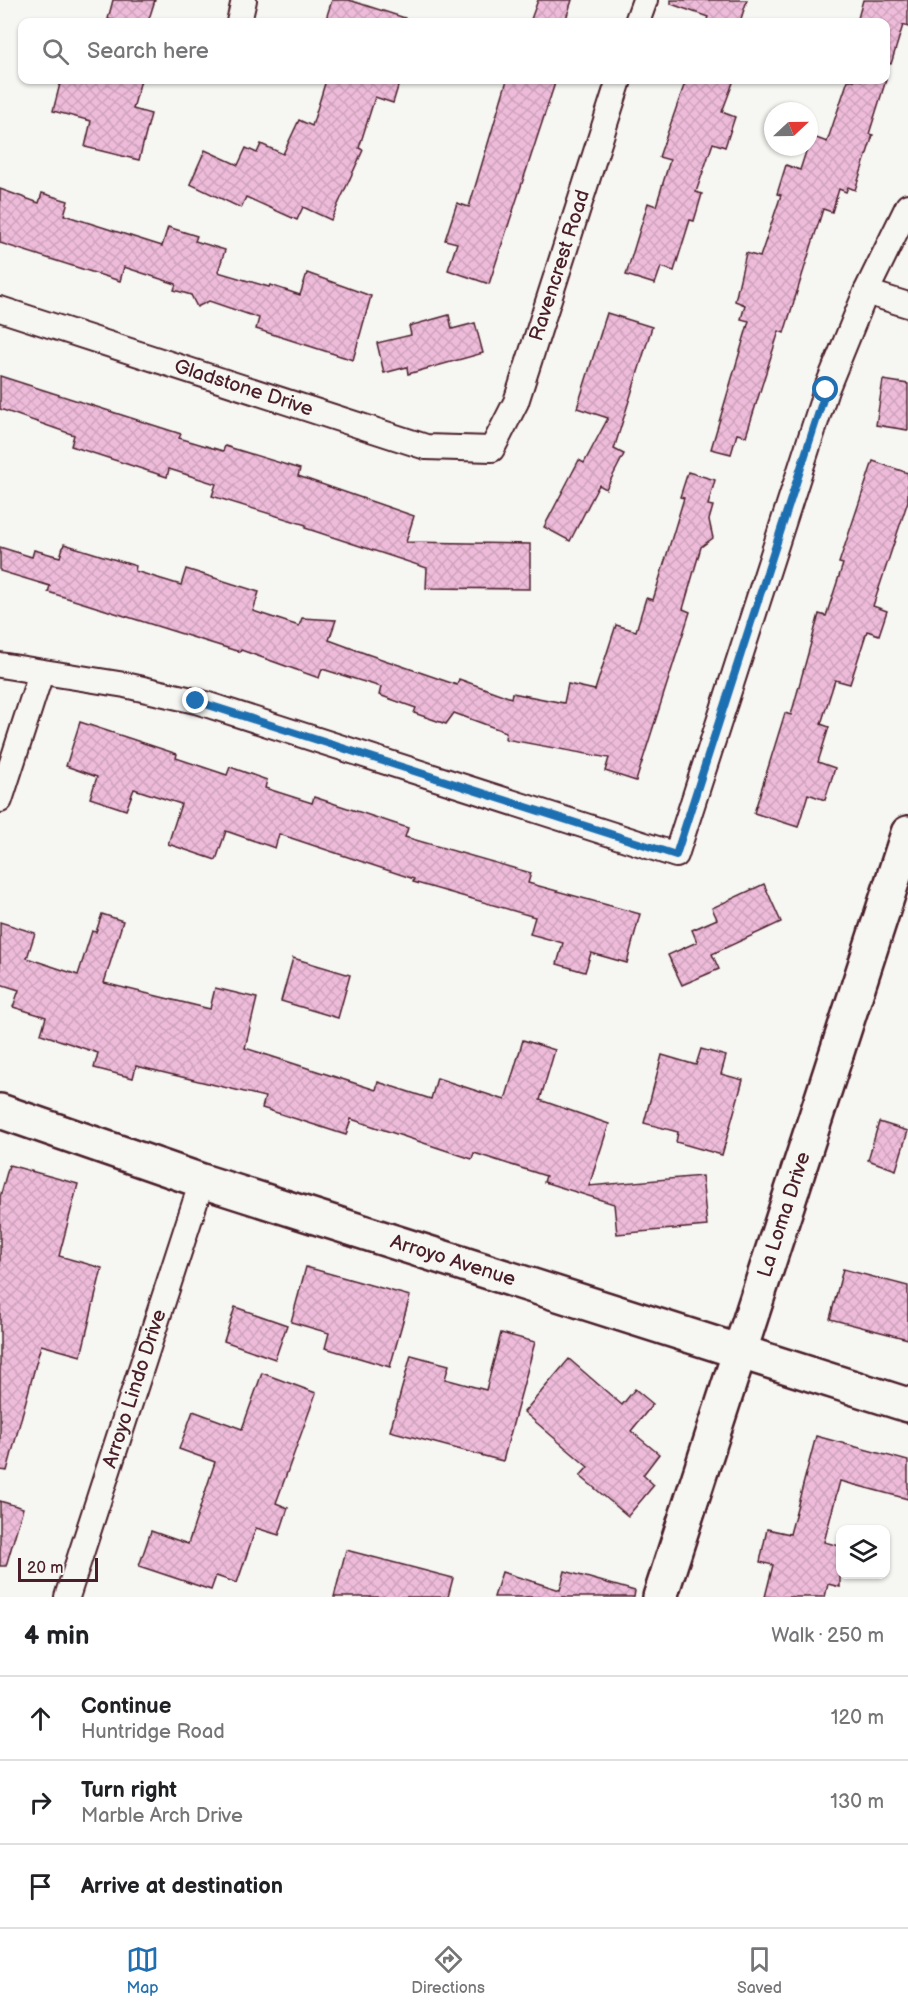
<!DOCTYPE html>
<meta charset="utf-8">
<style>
body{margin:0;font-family:"Balsamiq Sans",sans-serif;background:#f2f2f2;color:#202124}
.controls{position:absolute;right:18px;bottom:18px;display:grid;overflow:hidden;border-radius:12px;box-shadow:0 2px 4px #0004}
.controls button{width:54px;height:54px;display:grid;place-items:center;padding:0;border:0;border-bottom:2px solid #e0e0e0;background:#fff;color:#202124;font:30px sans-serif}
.compass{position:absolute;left:764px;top:102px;width:54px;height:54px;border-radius:50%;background:#fff;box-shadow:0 2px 4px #0004;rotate:68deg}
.scale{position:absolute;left:18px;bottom:15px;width:80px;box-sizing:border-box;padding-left:6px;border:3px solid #4a1f2b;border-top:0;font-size:16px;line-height:21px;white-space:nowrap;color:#4a1f2b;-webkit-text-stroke:4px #f6f6f2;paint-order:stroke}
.stop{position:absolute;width:18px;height:18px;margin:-14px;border:4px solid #1f6fb2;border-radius:50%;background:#fff}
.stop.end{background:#1f6fb2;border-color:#fff;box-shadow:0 2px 6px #0008}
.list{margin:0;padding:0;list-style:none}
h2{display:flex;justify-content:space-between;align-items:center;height:78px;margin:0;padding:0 24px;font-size:26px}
h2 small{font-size:20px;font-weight:400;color:#757577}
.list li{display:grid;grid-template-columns:39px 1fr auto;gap:18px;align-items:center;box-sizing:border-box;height:84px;padding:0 24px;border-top:2px solid #e0e0e0}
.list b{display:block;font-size:22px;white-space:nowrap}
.list p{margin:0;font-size:20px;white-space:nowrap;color:#757577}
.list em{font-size:20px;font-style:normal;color:#757577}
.icon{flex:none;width:33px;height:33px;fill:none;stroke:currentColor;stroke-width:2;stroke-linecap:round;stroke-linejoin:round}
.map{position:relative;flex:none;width:908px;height:1597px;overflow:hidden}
.search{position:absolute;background:#fff;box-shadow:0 2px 4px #0004;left:18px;right:18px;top:18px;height:66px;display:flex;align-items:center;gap:15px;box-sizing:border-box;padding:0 21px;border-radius:12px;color:#757577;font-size:22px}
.sheet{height:330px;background:#fff}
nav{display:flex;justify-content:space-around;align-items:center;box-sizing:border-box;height:84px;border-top:2px solid #e0e0e0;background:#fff;font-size:16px;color:#757577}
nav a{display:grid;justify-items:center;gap:3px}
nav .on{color:#1f6fb2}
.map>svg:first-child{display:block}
</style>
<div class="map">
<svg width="908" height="1597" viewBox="0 0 908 1597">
<defs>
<pattern id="building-cross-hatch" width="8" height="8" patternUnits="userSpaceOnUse" patternTransform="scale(1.5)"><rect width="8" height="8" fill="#eebcda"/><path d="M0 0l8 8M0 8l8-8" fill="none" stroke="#cea1bb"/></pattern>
</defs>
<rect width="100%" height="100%" fill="#f6f6f2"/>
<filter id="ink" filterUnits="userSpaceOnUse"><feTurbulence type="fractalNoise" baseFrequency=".0167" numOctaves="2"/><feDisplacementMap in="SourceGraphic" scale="12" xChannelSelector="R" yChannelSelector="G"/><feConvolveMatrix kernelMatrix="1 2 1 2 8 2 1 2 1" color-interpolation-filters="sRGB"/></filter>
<g filter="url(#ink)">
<g fill="url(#building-cross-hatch)" stroke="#4a1f2b" stroke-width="1.5">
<polygon points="113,0 155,0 148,22 120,22 108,19"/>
<polygon points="332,0 349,0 405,18 404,22 325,22"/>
<polygon points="538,0 572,0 565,22 530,22"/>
<polygon points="671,0 747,0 740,22 706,22 708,17 671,4"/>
<polygon points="863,0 908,0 908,27 903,25 891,64 885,63 885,22 857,22"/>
<polygon points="61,80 141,80 133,109 151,114 139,160 85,147 91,121 53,111"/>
<polygon points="326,80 400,80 393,103 375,97 359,148 363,150 331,220 303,207 297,220 246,197 241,208 190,184 205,150 238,165 246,148 257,153 261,144 283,154 299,120 312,126"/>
<polygon points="507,80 556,80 489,284 448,270 457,243 445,240 457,203 469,207"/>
<polygon points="686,80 734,80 722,112 735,117 725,147 713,143 696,192 702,194 694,221 690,220 674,271 661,267 655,284 626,275 648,203 656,206 670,160 659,157"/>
<polygon points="848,80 886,80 869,134 873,135 855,190 848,187 846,192 839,189 832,212 823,209 784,333 779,331 746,436 737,434 731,454 711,449 749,321 741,319 745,305 735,301 746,253 760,257 781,195 777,194 786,165 800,170 811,136 827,142"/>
<polygon points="0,189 39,203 42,193 68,201 64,215 162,246 168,227 197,236 195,241 225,250 218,272 269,287 270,285 300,295 307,273 371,296 353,360 256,329 259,318 209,301 197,307 191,295 174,290 176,284 124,267 120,281 0,243"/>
<polygon points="607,313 652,327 614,449 624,454 606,489 599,485 570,541 544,527 579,460 584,463 608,418 577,408"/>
<polygon points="449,315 452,329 475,323 483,353 408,374 407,367 384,373 377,343 411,335 409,326"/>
<polygon points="0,376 181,434 179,438 223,451 225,446 300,469 298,476 414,516 406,542 530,544 530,589 426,588 427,568 305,528 306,525 212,496 216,484 169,469 167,477 71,446 74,435 0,409"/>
<polygon points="883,380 908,384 908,430 876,425"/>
<polygon points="873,461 908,473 908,501 873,606 887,611 879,635 867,631 850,684 835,680 821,724 829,727 818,762 835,768 825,800 808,794 798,827 754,813 785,713 791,715 819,614 826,616 843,564 839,563"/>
<polygon points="688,472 715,480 708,505 713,506 709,520 713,538 701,547 683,609 690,612 636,781 605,771 609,758 505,739 506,732 454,713 446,724 414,713 416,708 379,695 381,687 322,669 319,678 241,650 240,652 48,592 50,586 0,571 0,547 32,557 34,550 60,557 64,544 136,566 135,571 181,585 186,569 259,592 253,611 299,626 302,618 336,620 329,640 367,654 457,685 459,679 511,698 512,693 564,703 568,684 595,690 616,625 636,631 646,598 653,600 684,498 680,497"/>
<polygon points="80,722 177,754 176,758 227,775 230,767 267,780 265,788 312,803 314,797 408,828 405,837 531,873 528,883 640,914 627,963 591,953 585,972 557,964 563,943 530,934 535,917 413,882 414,879 279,834 275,848 226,831 216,860 168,844 181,804 134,789 126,810 90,798 97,777 66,766"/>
<polygon points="764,884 781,922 712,954 719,969 682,985 668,955 697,942 692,930 717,919 712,908"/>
<polygon points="102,914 123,921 104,983 210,1009 215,988 257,998 245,1048 376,1090 378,1082 431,1099 437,1078 505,1100 523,1040 555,1050 540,1100 609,1124 589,1186 702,1176 707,1226 617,1234 614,1204 544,1182 546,1176 474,1153 472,1159 351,1119 346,1135 262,1108 265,1097 136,1066 133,1078 94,1068 98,1053 41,1034 46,1017 13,1007 19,990 0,984 0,922 35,933 27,958 78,975 92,931 96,932"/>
<polygon points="293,958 350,975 338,1018 281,1001"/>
<polygon points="701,1049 726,1056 721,1074 743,1080 722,1155 676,1142 678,1132 644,1123 662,1055 696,1065"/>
<polygon points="879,1122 908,1131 896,1170 868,1160"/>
<polygon points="9,1165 78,1184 59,1256 102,1268 81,1356 41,1345 7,1471 0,1470 0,1197"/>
<polygon points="306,1267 410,1296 390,1367 325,1348 329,1333 291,1322"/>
<polygon points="843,1269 908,1286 908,1339 830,1319"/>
<polygon points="235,1307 287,1325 275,1359 224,1341"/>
<polygon points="501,1333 535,1342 503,1461 390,1431 411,1355 449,1365 445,1379 486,1390"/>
<polygon points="569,1359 622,1405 635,1389 653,1404 631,1431 659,1454 643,1475 654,1485 628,1516 580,1476 588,1467 524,1412"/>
<polygon points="262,1373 316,1393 276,1503 288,1508 279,1535 256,1528 237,1583 216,1576 211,1590 139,1566 151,1531 188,1544 215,1462 179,1449 193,1411 242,1429"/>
<polygon points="816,1436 908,1461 908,1499 840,1481 824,1542 840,1546 840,1587 828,1584 825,1597 765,1597 773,1565 760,1562 767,1529 790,1534"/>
<polygon points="0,1501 23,1508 6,1566 0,1566"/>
<polygon points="346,1550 453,1578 448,1597 334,1597"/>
<polygon points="565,1571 635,1591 634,1597 494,1597 502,1572 560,1590"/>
</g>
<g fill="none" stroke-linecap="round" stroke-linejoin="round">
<g stroke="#4a1f2b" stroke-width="28">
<g id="street">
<polyline points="239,22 244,0"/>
<polyline points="637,22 645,0"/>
<polyline points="866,292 908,305"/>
<path id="s1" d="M0 309 426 447 492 449 516 402 619 80"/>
<polyline points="0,665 125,685 196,701 676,855 826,390 866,292 908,206"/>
<polyline points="0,800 41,673"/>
<path id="s2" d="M67 1597 202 1181"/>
</g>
</g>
<g stroke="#4a1f2b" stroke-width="38">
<g id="secondary">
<path id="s3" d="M0 1111 202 1181 908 1405"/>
<path id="s4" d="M660 1597 908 833"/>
</g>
</g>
<use href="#street" stroke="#f6f6f2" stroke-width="24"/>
<use href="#secondary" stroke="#f6f6f2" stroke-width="33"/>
</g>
</g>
<g fill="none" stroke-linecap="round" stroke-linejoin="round" filter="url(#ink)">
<polyline stroke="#1f6fb2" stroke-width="8" points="196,701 676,855 826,390"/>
</g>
<g text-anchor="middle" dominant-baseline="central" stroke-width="4.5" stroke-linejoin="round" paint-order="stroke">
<g font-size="20" fill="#4a1f2b" stroke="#f6f6f2">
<text stroke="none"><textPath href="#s1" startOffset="710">Ravencrest Road</textPath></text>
<text stroke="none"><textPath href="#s1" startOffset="256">Gladstone Drive</textPath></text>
<text stroke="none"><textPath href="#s4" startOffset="402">La Loma Drive</textPath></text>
<text stroke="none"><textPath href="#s3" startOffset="477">Arroyo Avenue</textPath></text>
<text stroke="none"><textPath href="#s2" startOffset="219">Arroyo Lindo Drive</textPath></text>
</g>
</g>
</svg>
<div class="controls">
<button><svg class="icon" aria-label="layers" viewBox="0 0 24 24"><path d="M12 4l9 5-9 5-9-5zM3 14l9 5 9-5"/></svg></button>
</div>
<svg class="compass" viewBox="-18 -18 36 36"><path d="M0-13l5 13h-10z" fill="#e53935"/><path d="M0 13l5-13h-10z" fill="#757577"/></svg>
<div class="scale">20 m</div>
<div class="stop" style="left:826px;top:390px"></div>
<div class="stop end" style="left:196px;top:701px"></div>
<div class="search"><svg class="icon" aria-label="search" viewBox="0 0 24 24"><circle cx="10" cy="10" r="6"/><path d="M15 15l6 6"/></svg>Search here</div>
</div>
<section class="sheet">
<h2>4 min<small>Walk · 250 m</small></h2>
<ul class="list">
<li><svg class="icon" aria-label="ahead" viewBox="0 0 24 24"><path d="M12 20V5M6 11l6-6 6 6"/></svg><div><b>Continue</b><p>Huntridge Road</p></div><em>120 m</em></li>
<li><svg class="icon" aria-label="right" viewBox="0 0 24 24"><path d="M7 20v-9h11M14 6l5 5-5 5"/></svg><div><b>Turn right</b><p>Marble Arch Drive</p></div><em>130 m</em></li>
<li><svg class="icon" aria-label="arrive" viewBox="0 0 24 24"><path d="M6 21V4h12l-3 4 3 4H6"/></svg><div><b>Arrive at destination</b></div></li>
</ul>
</section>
<nav>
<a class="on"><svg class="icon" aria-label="map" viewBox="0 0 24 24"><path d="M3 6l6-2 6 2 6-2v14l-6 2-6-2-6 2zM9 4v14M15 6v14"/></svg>Map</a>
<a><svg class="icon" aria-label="directions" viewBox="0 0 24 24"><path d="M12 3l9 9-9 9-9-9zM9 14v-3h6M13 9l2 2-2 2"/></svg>Directions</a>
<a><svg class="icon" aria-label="saved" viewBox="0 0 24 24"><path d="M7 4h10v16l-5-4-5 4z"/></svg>Saved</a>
</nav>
